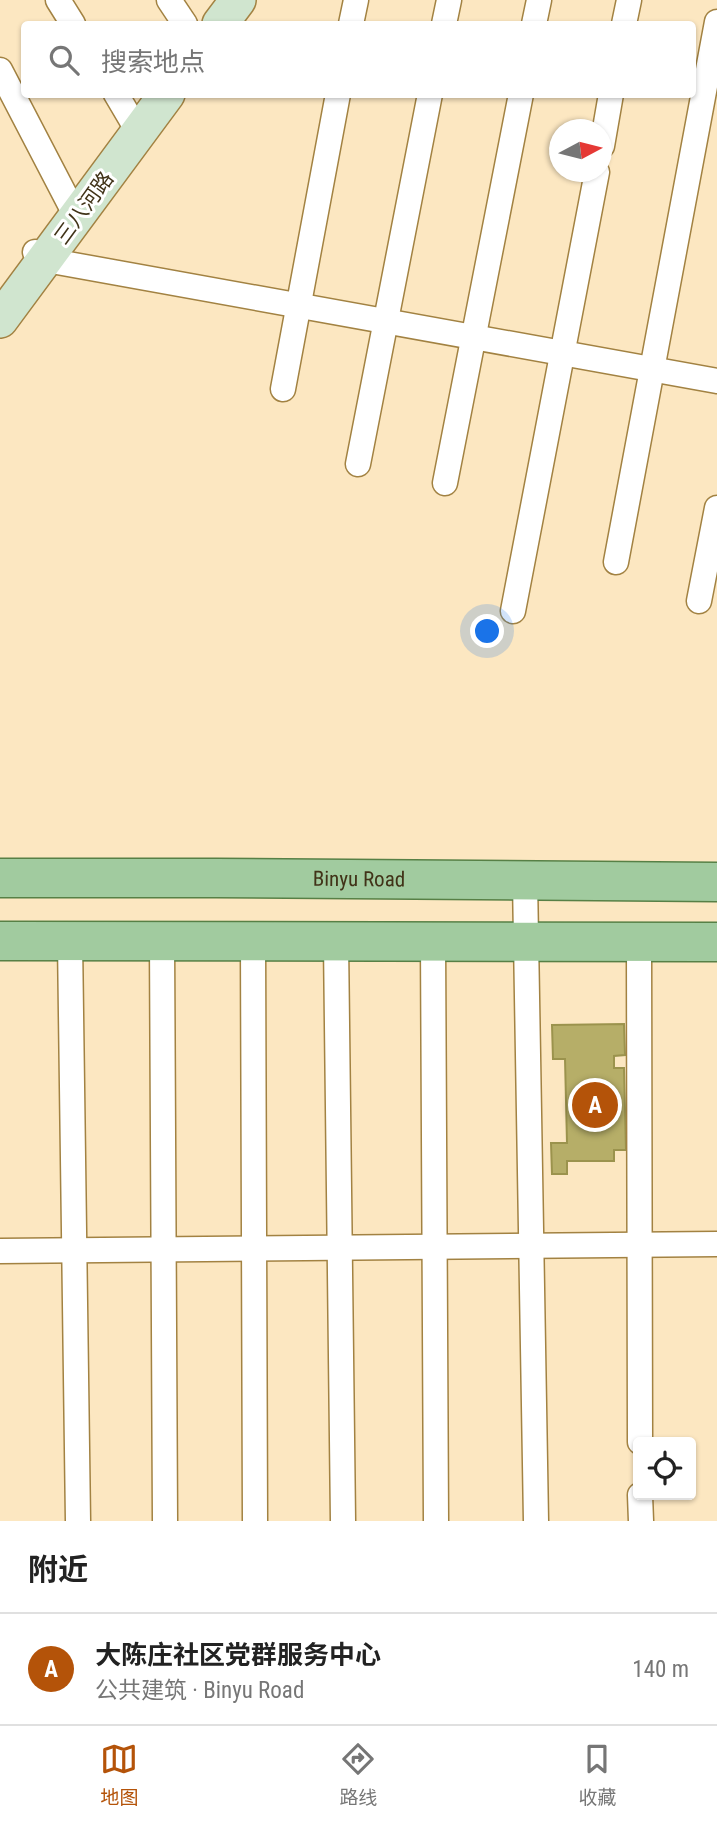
<!DOCTYPE html>
<html lang="zh">
<meta charset="utf-8">
<style>
body{margin:0;font-family:"Roboto Condensed","Noto Sans SC",sans-serif;background:#f2f2f2;color:#222}
.controls{position:absolute;right:21px;bottom:21px;display:grid;overflow:hidden;border-radius:7px;box-shadow:0 2px 5px #0004}
.controls button{width:63px;height:63px;display:grid;place-items:center;padding:0;border:0;border-bottom:2px solid #e0e0e0;background:#fff;color:#222;font:35px sans-serif}
.compass{position:absolute;left:549px;top:119px;width:63px;height:63px;border-radius:50%;background:#fff;box-shadow:0 2px 5px #0004;rotate:83deg}
.you{position:absolute;left:488px;top:632px;width:24px;height:24px;margin:-18px;border:5px solid #fff;border-radius:50%;background:#1a73e8;box-shadow:0 0 0 10px #1a73e833}
.badge{display:grid;place-items:center;width:46px;height:46px;border-radius:50%;background:#b45309;color:#fff;font-size:23px;font-weight:700}
.pin{position:absolute;translate:-50% -50%;border:4px solid #fff;box-shadow:0 2px 7px #0006}
.list{margin:0;padding:0;list-style:none}
h2{display:flex;justify-content:space-between;align-items:center;height:91px;margin:0;padding:0 28px;font-size:30px}
h2 small{font-size:23px;font-weight:400;color:#767676}
.list li{display:grid;grid-template-columns:46px 1fr auto;gap:21px;align-items:center;box-sizing:border-box;height:112px;padding:0 28px;border-top:2px solid #e0e0e0}
.list b{display:block;font-size:26px;white-space:nowrap}
.list p{margin:0;font-size:23px;white-space:nowrap;color:#767676}
.list em{font-size:23px;font-style:normal;color:#767676}
.icon{flex:none;width:38px;height:38px;fill:none;stroke:currentColor;stroke-width:2;stroke-linecap:round;stroke-linejoin:round}
.map{position:relative;flex:none;width:717px;height:1521px;overflow:hidden}
.search{position:absolute;background:#fff;box-shadow:0 2px 5px #0004;left:21px;right:21px;top:21px;height:77px;display:flex;align-items:center;gap:18px;box-sizing:border-box;padding:0 24px;border-radius:7px;color:#767676;font-size:26px}
.sheet{height:203px;background:#fff}
nav{display:flex;justify-content:space-around;align-items:center;box-sizing:border-box;height:98px;border-top:2px solid #e0e0e0;background:#fff;font-size:19px;color:#767676}
nav a{display:grid;justify-items:center;gap:4px}
nav .on{color:#b45309}
.map>svg:first-child{display:block}
</style>
<div class="map">
<svg width="717" height="1521" viewBox="0 0 717 1521">
<rect width="100%" height="100%" fill="#fce7c1"/>
<polygon fill="#b6ae68" stroke="#9b934d" stroke-width="2" points="624,1024 625,1055 614,1056 614,1068 624,1068 626,1150 614,1150 614,1161 567,1161 567,1174 552,1174 551,1143 567,1143 565,1059 553,1059 552,1025"/>
<g fill="none" stroke-linecap="round" stroke-linejoin="round">
<g stroke="#a28242" stroke-width="27">
<g id="street">
<polyline points="58,0 73,24"/>
<polyline points="169,0 185,24"/>
<polyline points="351,24 356,0"/>
<polyline points="444,24 449,0"/>
<polyline points="534,24 539,0"/>
<polyline points="624,24 629,0"/>
<polyline points="0,70 77,218"/>
<polyline points="116,94 139,133"/>
<polyline points="602,146 611,94"/>
<polyline points="35,252 46,260 717,381"/>
<polyline points="283,389 338,94"/>
<polyline points="358,464 430,94"/>
<polyline points="445,483 521,94"/>
<polyline points="616,562 717,22"/>
<polyline points="699,601 717,508"/>
<polyline points="513,611 597,172"/>
<polyline points="525,880 536,1521"/>
<polyline points="70,941 78,1521"/>
<polyline points="162,942 165,1521"/>
<polyline points="253,942 255,1521"/>
<polyline points="336,942 343,1521"/>
<polyline points="433,942 436,1521"/>
<polyline points="639,942 640,1442"/>
<polyline points="0,1251 717,1244"/>
<polyline points="640,1495 641,1521"/>
</g>
</g>
<g stroke="#a28242" stroke-width="38">
<g id="secondary">
<polyline points="220,24 238,0"/>
<polyline points="0,320 167,94"/>
</g>
</g>
<g stroke="#578046" stroke-width="41">
<g id="primary">
<path id="s1" d="M0 878H216L717 882"/>
<polyline points="0,941 717,942"/>
</g>
</g>
<use href="#street" stroke="#fff" stroke-width="24"/>
<use href="#secondary" stroke="#d0e5cf" stroke-width="35"/>
<use href="#primary" stroke="#a1cb9f" stroke-width="38"/>
</g>
<g text-anchor="middle" dominant-baseline="central" stroke-width="6" stroke-linejoin="round" paint-order="stroke">
<g font-size="21" fill="#413318" stroke="#fff">
<text transform="translate(84 208) rotate(-54)">三八河路</text>
<text stroke="none"><textPath href="#s1" startOffset="359">Binyu Road</textPath></text>
</g>
</g>
</svg>
<div class="controls">
<button><svg class="icon" aria-label="locate" viewBox="0 0 24 24"><circle cx="12" cy="12" r="6"/><path d="M12 2v4M12 18v4M2 12h4M18 12h4"/></svg></button>
</div>
<svg class="compass" viewBox="-18 -18 36 36"><path d="M0-13l5 13h-10z" fill="#e53935"/><path d="M0 13l5-13h-10z" fill="#767676"/></svg>
<div class="you"></div>
<div class="pin badge" style="left:595px;top:1105px">A</div>
<div class="search"><svg class="icon" aria-label="search" viewBox="0 0 24 24"><circle cx="10" cy="10" r="6"/><path d="M15 15l6 6"/></svg>搜索地点</div>
</div>
<section class="sheet">
<h2>附近<small></small></h2>
<ul class="list">
<li><span class="badge">A</span><div><b>大陈庄社区党群服务中心</b><p>公共建筑 · Binyu Road</p></div><em>140 m</em></li>
</ul>
</section>
<nav>
<a class="on"><svg class="icon" aria-label="map" viewBox="0 0 24 24"><path d="M3 6l6-2 6 2 6-2v14l-6 2-6-2-6 2zM9 4v14M15 6v14"/></svg>地图</a>
<a><svg class="icon" aria-label="directions" viewBox="0 0 24 24"><path d="M12 3l9 9-9 9-9-9zM9 14v-3h6M13 9l2 2-2 2"/></svg>路线</a>
<a><svg class="icon" aria-label="saved" viewBox="0 0 24 24"><path d="M7 4h10v16l-5-4-5 4z"/></svg>收藏</a>
</nav>
